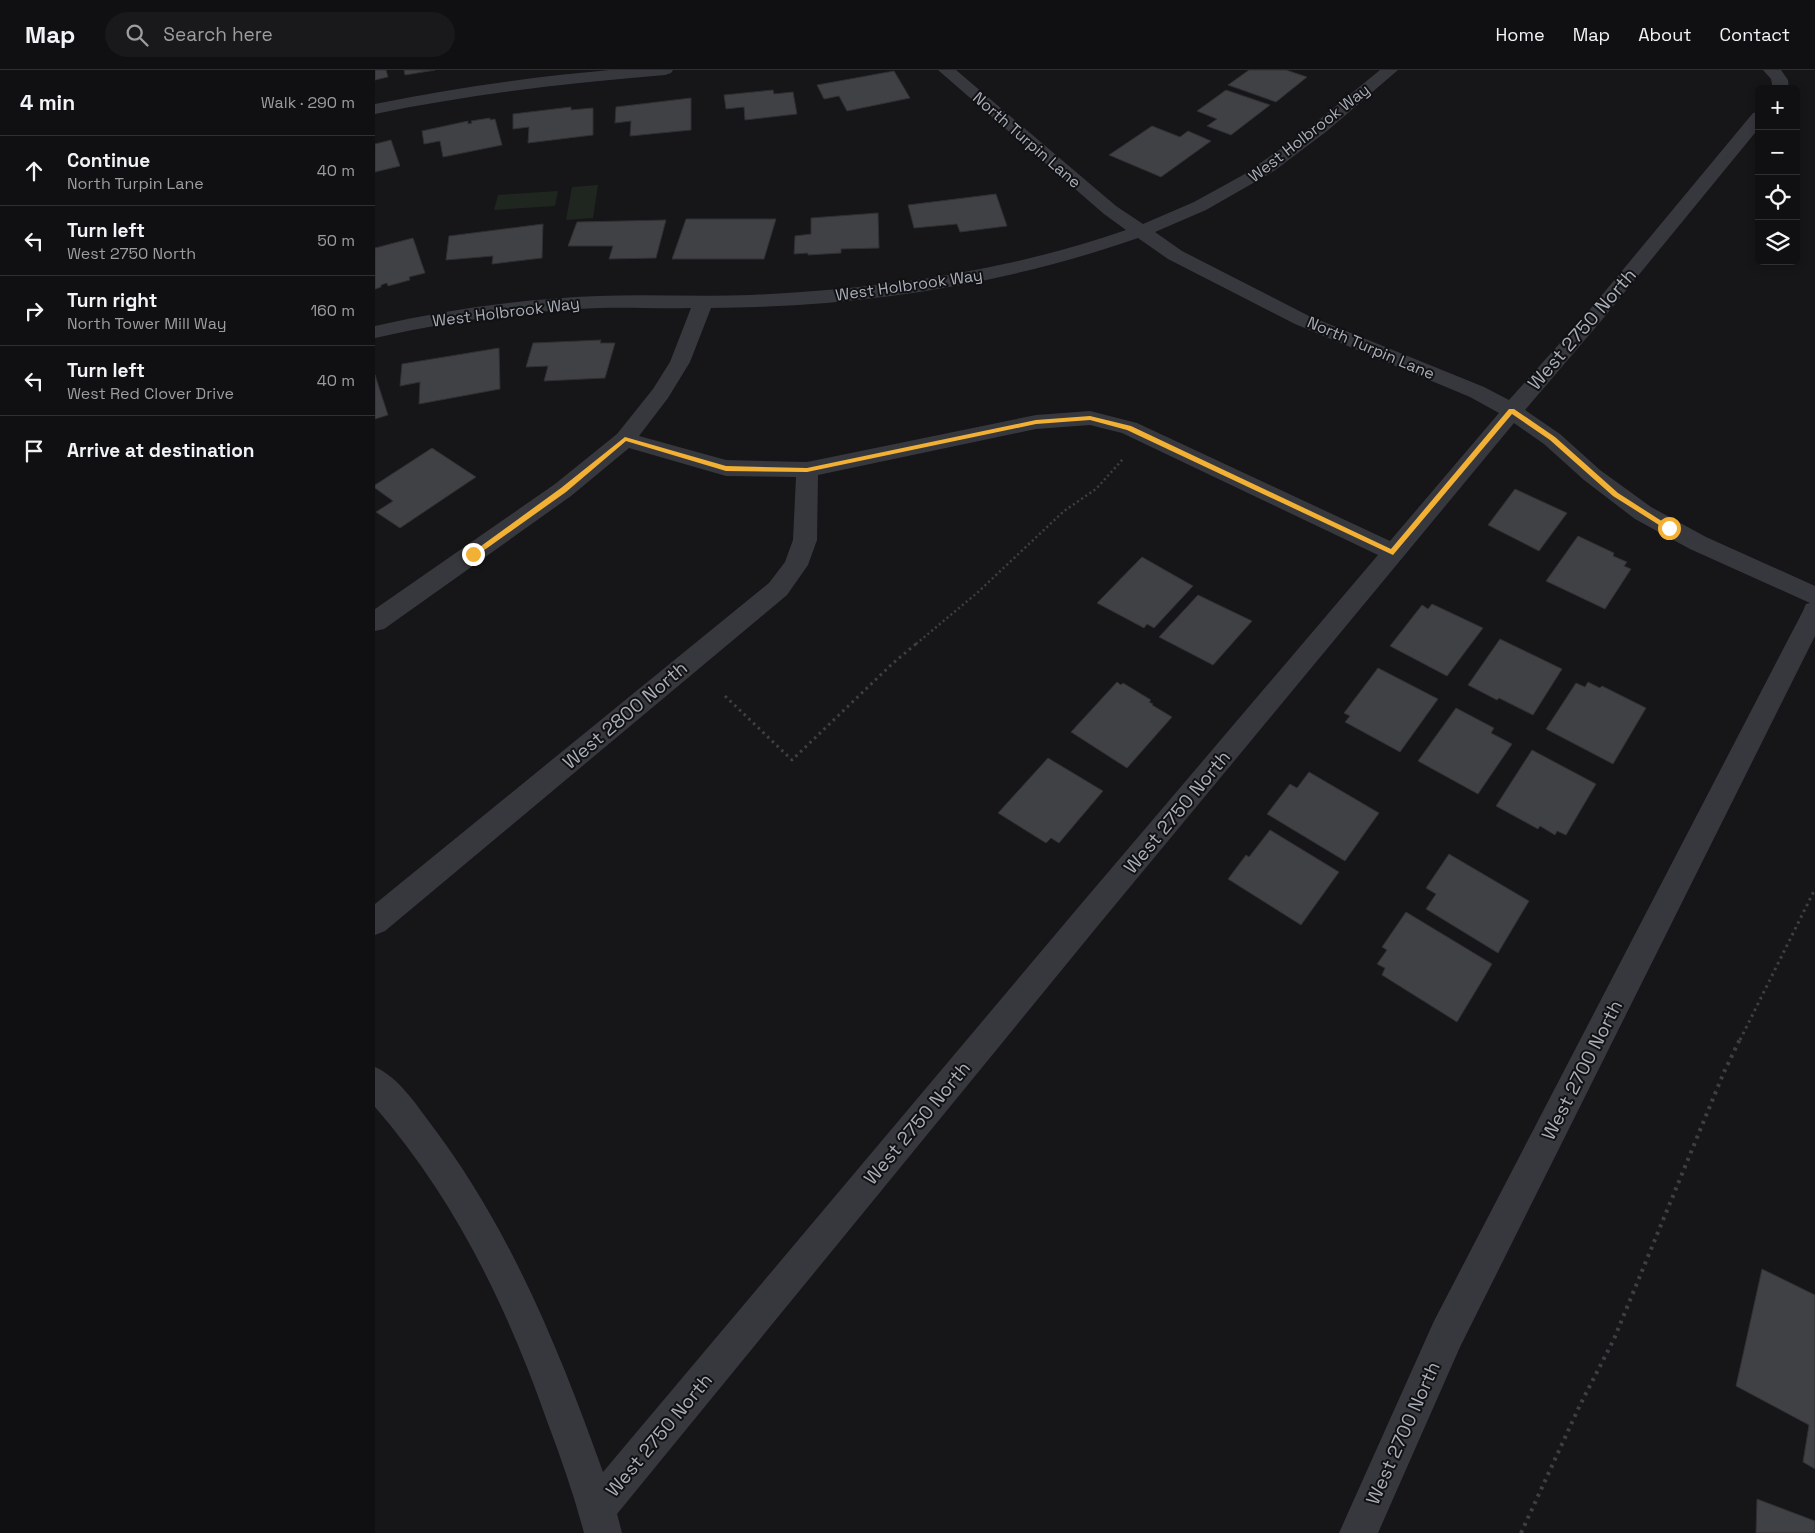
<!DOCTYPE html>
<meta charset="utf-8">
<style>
body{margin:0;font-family:"Space Grotesk",sans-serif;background:#19191b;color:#f1f3f6}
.controls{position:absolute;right:15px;top:15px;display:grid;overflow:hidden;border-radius:8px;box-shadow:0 2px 8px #0003}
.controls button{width:45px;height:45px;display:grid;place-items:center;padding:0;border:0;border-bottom:1px solid #303032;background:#101012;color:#f1f3f6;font:25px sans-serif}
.stop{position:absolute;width:15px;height:15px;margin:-11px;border:4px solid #f2b134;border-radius:50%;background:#fff}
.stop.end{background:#f2b134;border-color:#fff;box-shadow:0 1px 5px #0008}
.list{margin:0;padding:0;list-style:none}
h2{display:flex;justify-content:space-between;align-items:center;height:65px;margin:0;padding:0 20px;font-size:21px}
h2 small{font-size:16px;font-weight:400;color:#9c9d9f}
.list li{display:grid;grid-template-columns:32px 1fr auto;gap:15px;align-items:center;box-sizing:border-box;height:70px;padding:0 20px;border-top:1px solid #303032}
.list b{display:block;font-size:19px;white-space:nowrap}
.list p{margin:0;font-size:16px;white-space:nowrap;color:#9c9d9f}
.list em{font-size:16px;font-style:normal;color:#9c9d9f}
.icon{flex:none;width:28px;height:28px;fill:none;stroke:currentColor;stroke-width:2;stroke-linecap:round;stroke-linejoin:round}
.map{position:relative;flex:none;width:1440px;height:1463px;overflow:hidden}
header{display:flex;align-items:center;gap:30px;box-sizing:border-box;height:70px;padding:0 25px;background:#101012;border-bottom:1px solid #303032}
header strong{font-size:24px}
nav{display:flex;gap:28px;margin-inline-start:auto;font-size:18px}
.search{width:350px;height:45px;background:#19191b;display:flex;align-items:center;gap:12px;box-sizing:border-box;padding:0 18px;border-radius:28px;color:#9c9d9f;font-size:19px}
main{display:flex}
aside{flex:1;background:#101012}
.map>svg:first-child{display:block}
</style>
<header>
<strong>Map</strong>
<div class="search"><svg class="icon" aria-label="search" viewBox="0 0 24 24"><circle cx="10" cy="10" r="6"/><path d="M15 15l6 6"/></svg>Search here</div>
<nav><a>Home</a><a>Map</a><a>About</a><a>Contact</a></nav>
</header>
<main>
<aside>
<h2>4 min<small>Walk · 290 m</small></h2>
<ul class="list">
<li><svg class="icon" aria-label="ahead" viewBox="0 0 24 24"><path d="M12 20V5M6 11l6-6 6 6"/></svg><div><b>Continue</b><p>North Turpin Lane</p></div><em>40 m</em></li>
<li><svg class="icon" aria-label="left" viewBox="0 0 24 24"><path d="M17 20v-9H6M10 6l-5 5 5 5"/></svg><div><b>Turn left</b><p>West 2750 North</p></div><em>50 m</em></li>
<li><svg class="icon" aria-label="right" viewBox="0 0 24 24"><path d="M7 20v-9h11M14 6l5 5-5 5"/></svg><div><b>Turn right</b><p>North Tower Mill Way</p></div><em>160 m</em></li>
<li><svg class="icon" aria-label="left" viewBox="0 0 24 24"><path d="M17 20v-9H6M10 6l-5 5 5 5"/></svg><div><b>Turn left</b><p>West Red Clover Drive</p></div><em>40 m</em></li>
<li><svg class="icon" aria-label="arrive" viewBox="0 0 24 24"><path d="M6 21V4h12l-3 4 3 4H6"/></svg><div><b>Arrive at destination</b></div></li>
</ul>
</aside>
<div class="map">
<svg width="1440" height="1463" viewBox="0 0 1440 1463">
<rect width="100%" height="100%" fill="#161618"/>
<g fill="#1e261f">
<polygon points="223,115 218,148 191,150 197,117"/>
<polygon points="183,121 180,136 119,140 123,125"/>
</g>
<g fill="#404145" stroke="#303034">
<polygon points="0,0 11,0 13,7 0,10"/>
<polygon points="29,0 60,0 30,5"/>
<polygon points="874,0 911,0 932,7 901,32 853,15"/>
<polygon points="519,1 535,28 472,41 464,26 449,29 442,15"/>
<polygon points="398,20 399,24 418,22 422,44 370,50 369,37 351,39 349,25"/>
<polygon points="851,20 895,35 856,65 832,56 842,49 822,41"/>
<polygon points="316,28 316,60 255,66 256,51 240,53 241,37"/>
<polygon points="196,37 196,40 218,38 218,65 153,73 154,57 138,59 138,44"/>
<polygon points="115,48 115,50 120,49 127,75 68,87 65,71 49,74 47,61 93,51 93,54 97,53 96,51"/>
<polygon points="777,56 805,67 813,61 836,71 786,107 734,85"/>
<polygon points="16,70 25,96 0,102 0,74"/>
<polygon points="621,124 632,156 585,162 582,154 539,158 533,135"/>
<polygon points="503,143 504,178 466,179 466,183 433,185 433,183 419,184 420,166 436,164 436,148"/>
<polygon points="311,149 401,149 389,189 297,189"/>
<polygon points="291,150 281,188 234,189 238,176 193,176 202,152"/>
<polygon points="168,154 167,188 117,194 118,186 71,190 74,166"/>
<polygon points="38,168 50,203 34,207 35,210 13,216 12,213 6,215 6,217 0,219 0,178"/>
<polygon points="226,270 225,273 240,273 230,308 169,311 173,296 151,297 158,273"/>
<polygon points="124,278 125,319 44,334 45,312 25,316 27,294"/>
<polygon points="0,305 13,345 0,349"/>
<polygon points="57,378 101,407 25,458 1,442 18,431 0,418 0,415"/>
<polygon points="1140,419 1192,443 1164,481 1113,455"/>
<polygon points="1203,466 1239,483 1238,486 1252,492 1249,496 1256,499 1230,539 1171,511"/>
<polygon points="767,487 818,516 779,558 772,554 769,558 722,533"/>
<polygon points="823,525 877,551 838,595 784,567"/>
<polygon points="1057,534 1108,558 1072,606 1015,576 1047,535 1053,539"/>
<polygon points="1125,569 1187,599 1158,645 1124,628 1122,630 1093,615"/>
<polygon points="1003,598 1063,629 1025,682 970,652 975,646 969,643"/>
<polygon points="742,612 746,615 748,613 776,630 774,632 778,634 777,635 797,647 752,698 696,662"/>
<polygon points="1213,612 1225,618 1227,616 1271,638 1238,694 1171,659 1201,613 1210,617"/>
<polygon points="1081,638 1119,658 1116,663 1137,674 1103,724 1043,691"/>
<polygon points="1157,680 1221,714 1191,765 1182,761 1180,765 1165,756 1163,759 1121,736"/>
<polygon points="673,688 728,721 684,773 676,768 671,773 623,743"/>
<polygon points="934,702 1004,743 970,791 892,744 915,714 922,718"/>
<polygon points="895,760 964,802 926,855 853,809 871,785 874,787"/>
<polygon points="1074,784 1154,831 1123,883 1051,839 1061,824 1051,818"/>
<polygon points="1031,842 1117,894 1082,952 1007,905 1010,898 1002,894 1012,880 1007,877"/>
<polygon points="1387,1199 1440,1225 1440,1399 1428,1392 1434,1355 1361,1316"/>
<polygon points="1382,1429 1440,1451 1440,1463 1381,1463"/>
</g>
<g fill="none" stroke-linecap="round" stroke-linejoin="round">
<polyline stroke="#3d3f44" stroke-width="2.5" stroke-dasharray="2 3" stroke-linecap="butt" points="541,574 602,523 689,441 721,419 748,389"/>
<g stroke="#3d3f44" stroke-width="3" stroke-dasharray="2.5 4" stroke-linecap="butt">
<polyline points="350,626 417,690 517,594 542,573"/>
<polyline points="1365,970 1440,819"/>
</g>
<polyline stroke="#3d3f44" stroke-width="4" stroke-dasharray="3 5" stroke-linecap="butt" points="1146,1463 1205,1335 1239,1269 1349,1002 1365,969"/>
<g fill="#37383d" fill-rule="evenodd">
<path d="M235 0H298L296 3 290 5C193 13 96 24 0 44V34C78 18 156 7 235 0Z"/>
<path d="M563 0H581L741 136 768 154 819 132 868 105 923 67 1005 0H1023L952 61 899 101 831 140 780 162 807 181 934 246 1109 317 1134 330 1212 243 1378 43 1384 42V58L1226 251 1150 340 1185 364 1225 400 1276 437 1331 467 1440 516V566L1085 1277 1003 1463H964L1059 1251 1428 541 1431 534 1435 533 1315 479 1260 449 1209 410 1169 374 1139 353 721 858 242 1444 247 1463H209C199 1425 186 1388 172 1351 132 1237 80 1129 0 1037V997C23 1007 41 1034 55 1053 135 1158 184 1279 228 1402L701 840 1003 485 747 363 715 355 661 359 443 405 442 470 433 495 412 525 10 861 0 865V834L394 513 410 492 418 470 421 407 351 406 254 378 196 426 9 559 0 561V539L180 414 242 364 278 319 295 292 316 238C285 239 254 237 224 238 148 241 74 251 0 268V256C74 239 148 229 223 226 274 224 325 227 376 225 505 219 630 202 751 160L729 144ZM763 168 793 189 920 254 1095 327 1124 343 1015 471 762 353 715 341 661 345 432 392 351 390 264 366 293 328 315 292 336 238C481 237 626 216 763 168Z"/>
<polygon points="1388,0 1406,0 1413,10 1414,19 1398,19 1396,9"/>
</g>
</g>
<polygon fill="#f2b134" points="1134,339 1139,339 1180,367 1243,423 1296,457 1296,460 1292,460 1238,426 1175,370 1137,344 1018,485 752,360 715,350 661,354 432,402 351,401 251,371 191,422 101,486 95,484 186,418 250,367 351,396 432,398 661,350 715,346 756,356 1016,479"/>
<g text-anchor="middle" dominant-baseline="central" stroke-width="4" stroke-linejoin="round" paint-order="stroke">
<g font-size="16" fill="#a8adb8" stroke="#111113">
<text transform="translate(934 63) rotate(-38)">West Holbrook Way</text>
<text transform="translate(652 70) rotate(41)">North Turpin Lane</text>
<text transform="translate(534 215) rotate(-8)">West Holbrook Way</text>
<text transform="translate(131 242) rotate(-7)">West Holbrook Way</text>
<text transform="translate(996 278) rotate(23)">North Turpin Lane</text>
</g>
<g font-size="19" fill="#a8adb8" stroke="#111113">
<text transform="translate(1207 259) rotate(-49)">West 2750 North</text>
<text transform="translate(250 645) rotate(-40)">West 2800 North</text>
<text transform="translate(802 742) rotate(-50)">West 2750 North</text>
<text transform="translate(1207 1000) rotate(-63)">West 2700 North</text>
<text transform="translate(542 1053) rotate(-50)">West 2750 North</text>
<text transform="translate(1028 1363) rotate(-66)">West 2700 North</text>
<text transform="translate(284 1365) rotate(-50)">West 2750 North</text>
</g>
</g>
</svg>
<div class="controls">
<button>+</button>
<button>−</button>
<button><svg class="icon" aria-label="locate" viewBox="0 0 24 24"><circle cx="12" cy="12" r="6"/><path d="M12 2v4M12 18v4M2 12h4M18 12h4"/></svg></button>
<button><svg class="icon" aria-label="layers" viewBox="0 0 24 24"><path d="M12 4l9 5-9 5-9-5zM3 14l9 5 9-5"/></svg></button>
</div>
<div class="stop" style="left:1294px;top:458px"></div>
<div class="stop end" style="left:98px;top:484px"></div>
</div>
</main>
